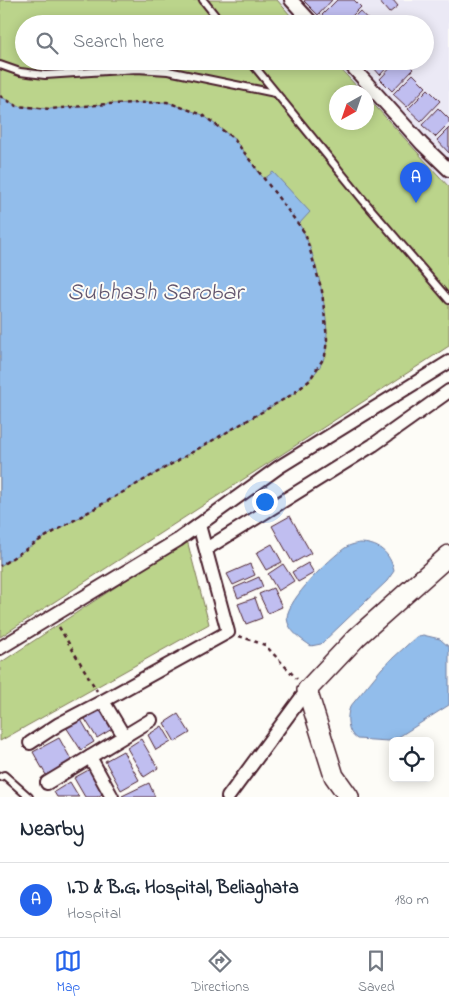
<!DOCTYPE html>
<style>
body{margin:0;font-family:"Indie Flower",sans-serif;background:#f2f2f3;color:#1f2937}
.controls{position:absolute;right:15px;bottom:15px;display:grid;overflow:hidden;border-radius:8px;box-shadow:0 2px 12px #0003}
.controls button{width:45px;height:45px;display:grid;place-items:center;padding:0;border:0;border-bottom:1px solid #e0e1e3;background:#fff;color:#1f2937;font:25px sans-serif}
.compass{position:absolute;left:329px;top:85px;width:45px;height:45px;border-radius:50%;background:#fff;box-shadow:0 2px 12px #0003;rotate:220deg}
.you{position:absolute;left:264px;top:501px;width:18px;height:18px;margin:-12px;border:4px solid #fff;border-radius:50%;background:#1a73e8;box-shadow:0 0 0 8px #1a73e833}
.badge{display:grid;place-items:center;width:32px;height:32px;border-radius:50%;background:#2563eb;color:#fff;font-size:16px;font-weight:700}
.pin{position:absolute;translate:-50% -41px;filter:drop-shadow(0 1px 2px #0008)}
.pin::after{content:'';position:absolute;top:26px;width:18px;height:15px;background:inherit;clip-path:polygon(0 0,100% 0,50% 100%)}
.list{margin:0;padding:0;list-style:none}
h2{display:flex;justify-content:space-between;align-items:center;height:65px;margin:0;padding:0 20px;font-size:21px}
h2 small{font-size:16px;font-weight:400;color:#747a83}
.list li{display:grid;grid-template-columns:32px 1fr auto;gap:15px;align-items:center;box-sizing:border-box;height:75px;padding:0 20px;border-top:1px solid #e0e1e3}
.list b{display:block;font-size:19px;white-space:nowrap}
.list p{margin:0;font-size:16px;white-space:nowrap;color:#747a83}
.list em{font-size:16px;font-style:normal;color:#747a83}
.icon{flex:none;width:28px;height:28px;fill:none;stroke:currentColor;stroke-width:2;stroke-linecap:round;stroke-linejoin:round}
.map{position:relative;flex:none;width:449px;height:797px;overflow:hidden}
.search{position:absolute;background:#fff;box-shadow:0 2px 12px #0003;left:15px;right:15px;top:15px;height:55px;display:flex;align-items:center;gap:12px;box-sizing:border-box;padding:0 18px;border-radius:28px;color:#747a83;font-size:19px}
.sheet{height:140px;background:#fff}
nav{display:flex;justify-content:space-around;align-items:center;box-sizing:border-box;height:70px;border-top:1px solid #e0e1e3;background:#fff;font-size:14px;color:#747a83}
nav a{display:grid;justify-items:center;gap:2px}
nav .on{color:#2563eb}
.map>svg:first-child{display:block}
</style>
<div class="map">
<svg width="449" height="797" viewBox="0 0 449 797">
<rect width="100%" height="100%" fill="#fdfcf7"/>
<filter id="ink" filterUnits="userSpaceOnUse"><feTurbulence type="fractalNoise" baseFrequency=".02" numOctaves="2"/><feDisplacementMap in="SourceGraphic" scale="10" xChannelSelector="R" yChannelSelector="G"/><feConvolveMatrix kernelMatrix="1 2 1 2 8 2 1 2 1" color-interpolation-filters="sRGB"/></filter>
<g filter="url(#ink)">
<path fill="#ebe9f5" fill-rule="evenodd" d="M218 0H449V284L268 61H425V24H238ZM336 92H366V122H336Z"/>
<g fill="#bbd48b" stroke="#827a5b">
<polygon points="0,0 277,0 298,24 24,24 24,61 333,61 362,92 336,92 336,122 366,122 367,97 449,187 449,346 0,637"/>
<polygon points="187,540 209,624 0,741 0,663"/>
</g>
<g fill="#92bdeb" stroke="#757e9e">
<path d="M0 96 17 106 50 109 107 104 167 102 203 115 234 139 264 179 273 172 310 212 299 224C315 247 333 327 325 355 320 372 306 383 293 394L40 540 0 566Z"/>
<path d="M359 543C378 543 390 552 394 571L387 581 321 644 311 646C301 639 288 631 287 618 287 600 330 558 345 548 349 545 355 544 359 543Z"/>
<path d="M423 635 440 639 449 647V705L400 736 388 741 357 739C347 733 346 717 350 707L382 668 416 637Z"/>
</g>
<g fill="#c0bef0" stroke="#4a1f2b">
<polygon points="305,0 332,0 318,15 304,1"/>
<polygon points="337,0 354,0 361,7 344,24 326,24 320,17"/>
<polygon points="378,0 393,0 398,6 389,13"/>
<polygon points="360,11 372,24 347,24"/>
<polygon points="368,61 393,61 380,75"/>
<polygon points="397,61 405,61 413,69 392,91 380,79"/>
<polygon points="413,74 426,87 407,107 393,94"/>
<polygon points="428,89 440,101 421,121 408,109"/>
<polygon points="438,108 449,119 449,123 435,137 422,125"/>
<polygon points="449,128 449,153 437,140"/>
<polygon points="290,516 311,553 293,563 272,526"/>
<polygon points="272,544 282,562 266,570 256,553"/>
<polygon points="308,563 314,573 298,582 292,572"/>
<polygon points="250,564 255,575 233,585 227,574"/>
<polygon points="283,564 294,581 278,591 268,574"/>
<polygon points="259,577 263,587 238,598 234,588"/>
<polygon points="273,588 282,607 268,613 259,594"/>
<polygon points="255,598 262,618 246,624 238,604"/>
<polygon points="99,707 112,729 97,738 83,716"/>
<polygon points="178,714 190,733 175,742 164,723"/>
<polygon points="80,718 94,742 81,750 66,727"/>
<polygon points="162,726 171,741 156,750 148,735"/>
<polygon points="59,738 72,761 46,775 33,752"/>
<polygon points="141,739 158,768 144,777 127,748"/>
<polygon points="123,751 139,780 121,790 105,761"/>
<polygon points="92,768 106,792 97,797 85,797 74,778"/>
<polygon points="70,782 79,797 57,797 54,792"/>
<polygon points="149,783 155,797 123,797 122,796"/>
</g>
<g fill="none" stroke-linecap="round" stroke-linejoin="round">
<g stroke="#4a1f2b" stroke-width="10">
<g id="lane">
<polyline points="203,0 222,24"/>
<polyline points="250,61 364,201 449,300"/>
<polyline points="0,65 20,72 45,75 137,69 168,71 275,93"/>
<polyline points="0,777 4,775 29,797"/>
</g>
</g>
<g stroke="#4a1f2b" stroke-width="16">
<g id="street">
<polyline points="291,0 313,24"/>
<polyline points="347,61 422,144 449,170"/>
<polyline points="206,549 373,445 449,391"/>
<polyline points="0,648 178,540 279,467 449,362"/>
<polyline points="124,736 103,701 228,632 199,525"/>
<polyline points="30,743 59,724 103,701"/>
<polyline points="90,757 112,797"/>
<polyline points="47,783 151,720"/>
<polyline points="228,797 307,690"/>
</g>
</g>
<g stroke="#4a1f2b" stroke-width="22">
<polyline id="secondary" points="349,797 334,776 307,690 357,637 449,555"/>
</g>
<g stroke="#4a1f2b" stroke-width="2.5" stroke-dasharray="4 4" stroke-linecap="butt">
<polyline points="0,96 17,106 50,109 107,104 167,102 203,115 234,139 305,233 322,291 327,339 325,356 309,381 293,394 40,540 0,566"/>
<polyline points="59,627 97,691"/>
<polyline points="239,636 265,645 297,679"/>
</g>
<use href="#lane" stroke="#fdfcf7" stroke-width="6"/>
<use href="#street" stroke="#fdfcf7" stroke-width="12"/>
<use href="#secondary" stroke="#fdfcf7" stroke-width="19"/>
</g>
</g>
<g text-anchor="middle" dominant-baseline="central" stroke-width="4" stroke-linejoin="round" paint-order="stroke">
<g font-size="24" font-style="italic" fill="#63566e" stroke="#fdfcf7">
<text x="155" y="293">Subhash Sarobar</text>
</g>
</g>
</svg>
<div class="controls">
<button><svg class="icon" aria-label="locate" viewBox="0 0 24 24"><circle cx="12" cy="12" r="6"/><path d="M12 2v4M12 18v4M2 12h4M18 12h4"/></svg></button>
</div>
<svg class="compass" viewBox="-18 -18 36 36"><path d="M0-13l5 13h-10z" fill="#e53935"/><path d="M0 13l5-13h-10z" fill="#747a83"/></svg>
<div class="you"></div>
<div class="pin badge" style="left:416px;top:203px">A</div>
<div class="search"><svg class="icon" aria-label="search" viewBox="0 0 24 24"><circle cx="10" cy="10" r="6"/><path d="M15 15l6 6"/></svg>Search here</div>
</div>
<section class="sheet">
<h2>Nearby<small></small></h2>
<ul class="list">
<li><span class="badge">A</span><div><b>I.D &amp; B.G. Hospital, Beliaghata</b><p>Hospital</p></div><em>180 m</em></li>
</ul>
</section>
<nav>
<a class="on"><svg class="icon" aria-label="map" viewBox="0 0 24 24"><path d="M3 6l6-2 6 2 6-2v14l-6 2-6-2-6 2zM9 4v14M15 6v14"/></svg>Map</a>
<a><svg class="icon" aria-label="directions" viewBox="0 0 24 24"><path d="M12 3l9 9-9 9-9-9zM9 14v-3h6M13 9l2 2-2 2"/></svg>Directions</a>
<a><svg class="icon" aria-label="saved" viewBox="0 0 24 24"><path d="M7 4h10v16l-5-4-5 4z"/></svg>Saved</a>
</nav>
